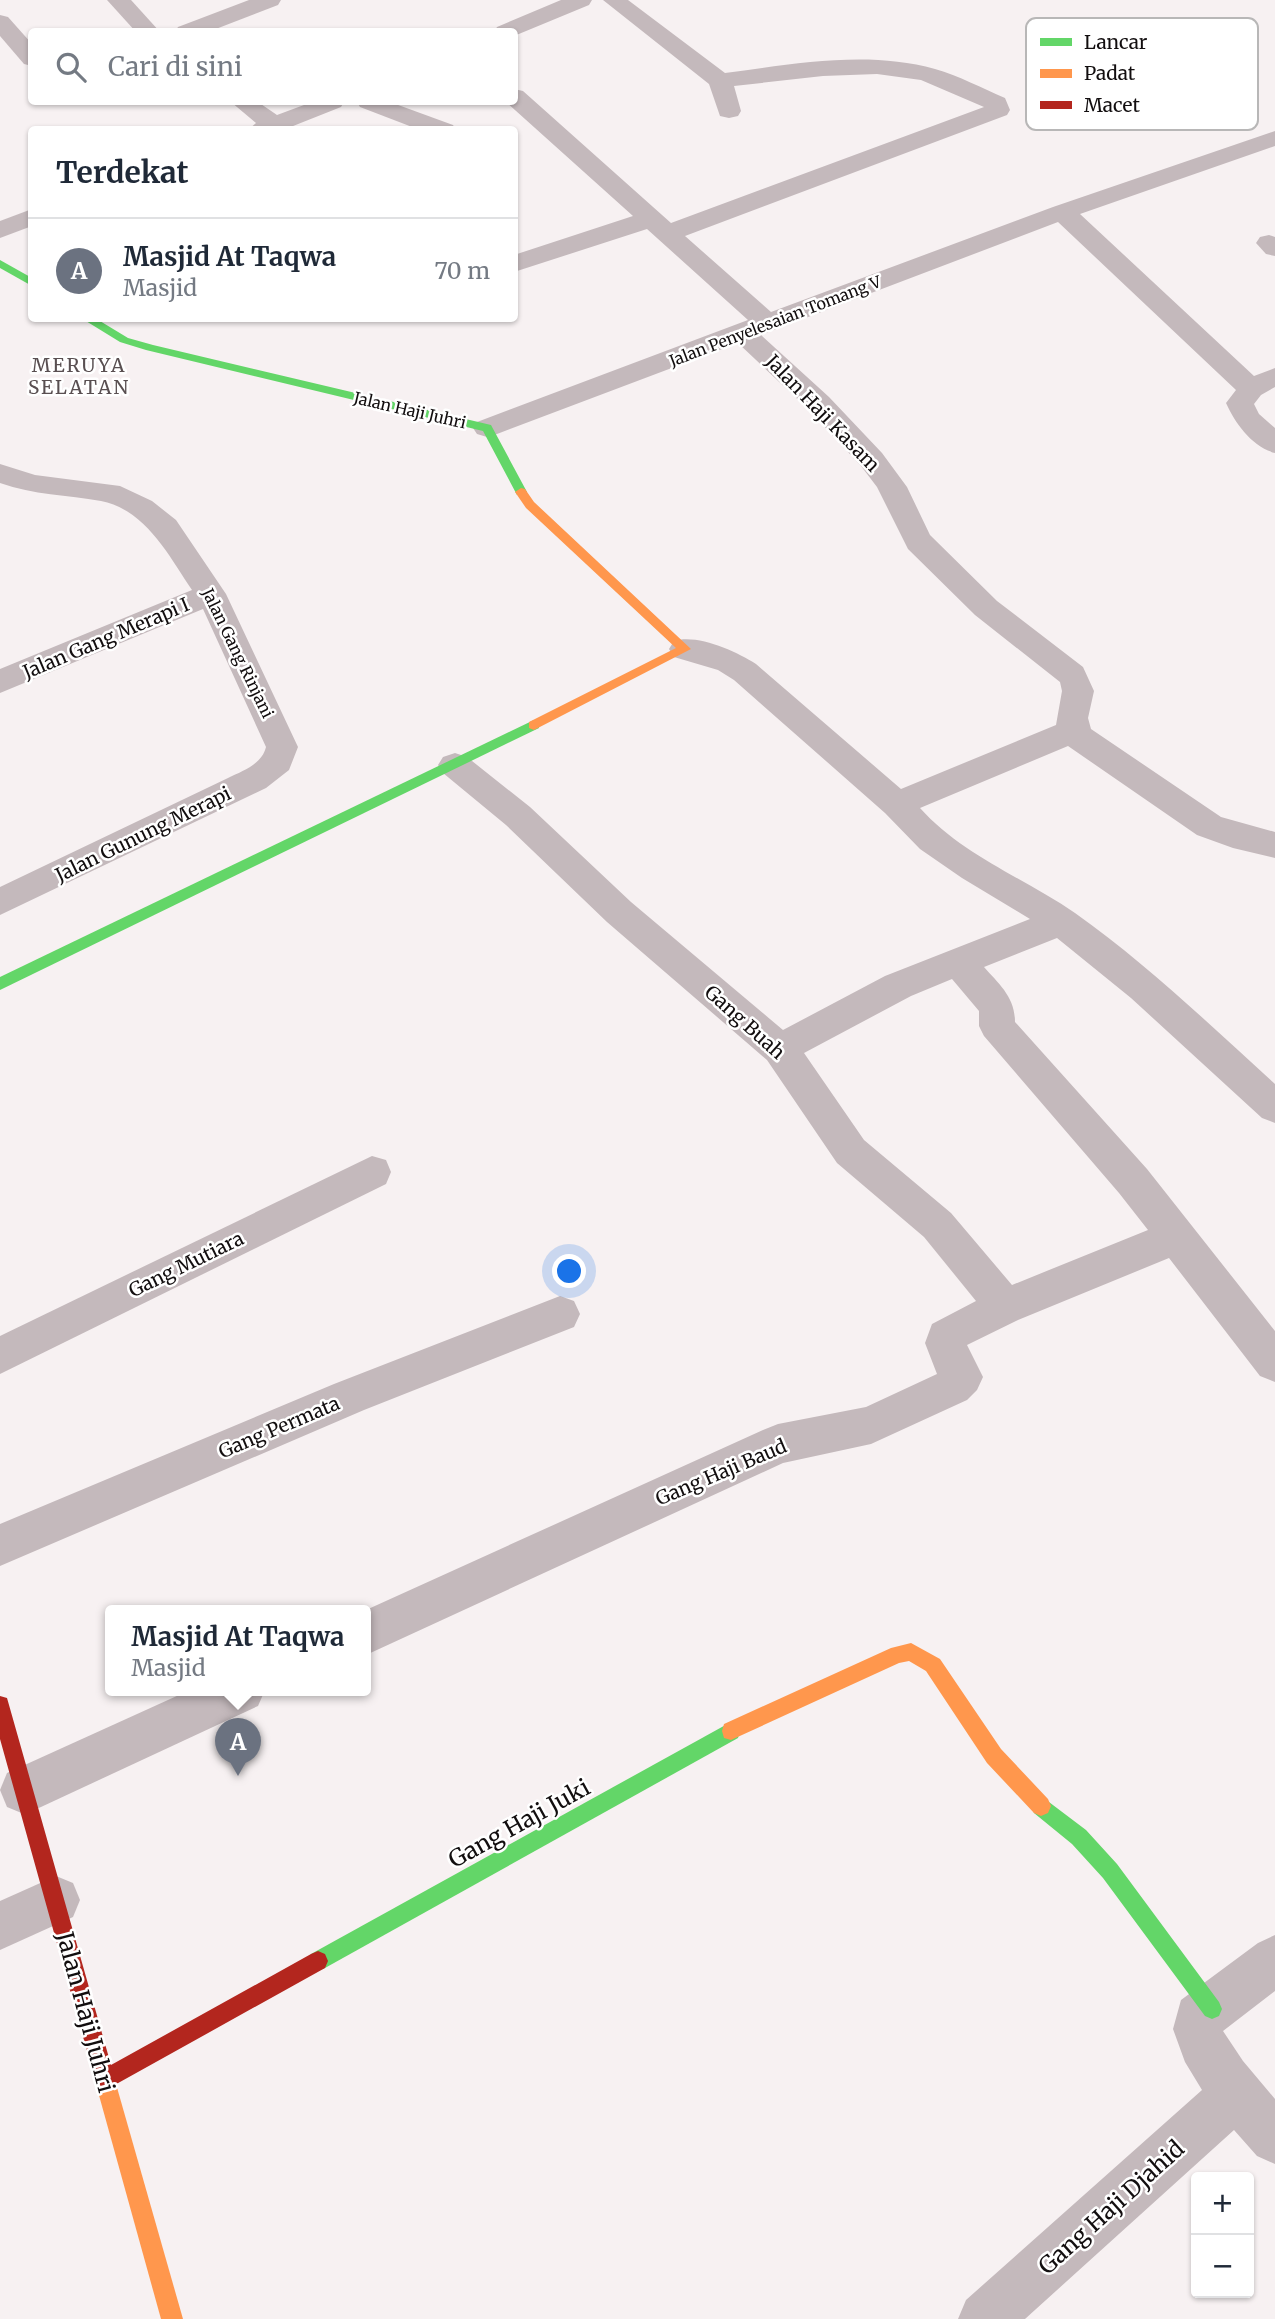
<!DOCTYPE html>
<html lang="id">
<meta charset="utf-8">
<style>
body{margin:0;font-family:Merriweather,serif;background:#f6f6f7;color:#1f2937}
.controls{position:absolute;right:21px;bottom:21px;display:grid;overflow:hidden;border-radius:7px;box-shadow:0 2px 5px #0004}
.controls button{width:63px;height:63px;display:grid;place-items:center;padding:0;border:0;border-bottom:2px solid #e0e1e3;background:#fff;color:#1f2937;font:35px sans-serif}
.you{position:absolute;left:570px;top:1272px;width:24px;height:24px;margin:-18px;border:5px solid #fff;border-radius:50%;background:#1a73e8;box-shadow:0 0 0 10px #1a73e833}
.badge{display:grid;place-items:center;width:46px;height:46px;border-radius:50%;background:#625d5e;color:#fff;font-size:23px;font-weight:700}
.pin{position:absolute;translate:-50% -58px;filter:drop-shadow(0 2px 4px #0008)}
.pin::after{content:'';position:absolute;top:37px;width:24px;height:21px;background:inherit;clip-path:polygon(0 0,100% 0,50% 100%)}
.popup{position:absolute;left:105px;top:1605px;width:266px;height:91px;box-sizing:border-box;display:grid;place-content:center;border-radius:7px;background:#fff;filter:drop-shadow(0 2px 5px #0005);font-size:23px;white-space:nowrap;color:#747a83}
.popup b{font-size:26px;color:#1f2937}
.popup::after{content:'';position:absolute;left:50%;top:100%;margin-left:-14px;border:14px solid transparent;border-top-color:#fff}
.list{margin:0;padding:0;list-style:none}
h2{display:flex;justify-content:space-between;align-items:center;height:91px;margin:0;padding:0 28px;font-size:30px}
h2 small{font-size:23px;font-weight:400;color:#747a83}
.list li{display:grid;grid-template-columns:46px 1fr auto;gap:21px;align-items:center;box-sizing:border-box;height:105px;padding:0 28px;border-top:2px solid #e0e1e3}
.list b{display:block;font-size:26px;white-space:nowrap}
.list p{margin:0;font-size:23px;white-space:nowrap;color:#747a83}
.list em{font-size:23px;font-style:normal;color:#747a83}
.icon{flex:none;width:38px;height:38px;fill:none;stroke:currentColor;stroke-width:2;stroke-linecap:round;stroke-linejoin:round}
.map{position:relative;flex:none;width:1275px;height:2319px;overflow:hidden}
.search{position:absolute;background:#fff;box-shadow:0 2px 5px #0004;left:28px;top:28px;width:490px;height:77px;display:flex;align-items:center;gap:18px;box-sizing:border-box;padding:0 24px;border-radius:7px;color:#747a83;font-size:26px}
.panel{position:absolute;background:#fff;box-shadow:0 2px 5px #0004;left:28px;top:126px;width:490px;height:196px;border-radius:7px}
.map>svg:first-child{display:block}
</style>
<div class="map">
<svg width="1275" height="2319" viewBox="0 0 1275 2319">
<rect width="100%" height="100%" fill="#f7f1f2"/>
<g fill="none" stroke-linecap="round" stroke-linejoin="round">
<g fill="#c4b9bc" fill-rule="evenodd">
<polygon points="107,0 131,0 160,32 136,32"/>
<polygon points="249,0 281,0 278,5 208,32 175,32 178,27"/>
<polygon points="561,0 592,0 589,5 514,36 514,32 494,32 497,27"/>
<path d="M603 0H628L725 73C793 64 867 50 935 69 959 76 982 88 1005 98L1010 110 1007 115 685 236 771 312 1053 207 1275 131V146L1080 214 1254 376 1275 368V387L1261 395 1254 404 1259 414 1275 428V453C1252 447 1235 423 1226 403L1236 390 1058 222 761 335 829 397 882 453 907 487 930 535 997 601 1083 667 1094 691 1088 718 1091 729 1221 817 1275 832V858L1233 848 1197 835 1068 746 920 808C962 855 1024 878 1075 913 1147 964 1210 1025 1275 1084V1123L1262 1118 1131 998 1057 938 984 967C999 984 1015 997 1015 1022L1147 1169 1275 1331V1382L1260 1376 1169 1258 1018 1320 967 1345 983 1377 977 1390 967 1400 871 1444 783 1463 366 1655V1610L763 1430 778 1424 866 1407 937 1374 925 1343 932 1324 976 1301 924 1237 837 1163 767 1060 607 922 506 825 443 773 438 765 443 757 455 753 467 757 530 807 631 902 783 1030 885 976 1030 919 962 878 920 849 885 813 734 680 718 670 674 657 669 649 674 641C698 634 735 651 756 664L901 789 1056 725 1062 691 1060 682 975 615 908 549 877 487 861 466 809 410 738 343 497 434 487 437 477 434 473 428 477 422 748 320 647 229 514 272V255L633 216 506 102H514V89L523 91 671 223 984 107 921 80 877 74 823 76 734 86 741 111 738 116 729 118 720 116 709 84ZM952 979 979 1011V1026L984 1036 1119 1193 1148 1230 1012 1285 951 1213 864 1140 804 1053 911 996Z"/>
<polygon points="0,15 8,17 32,44 32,66 24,64 0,36"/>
<polygon points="231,102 258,102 277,115 312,102 344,102 341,107 283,130 248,130 256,123"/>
<polygon points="357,102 390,102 453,125 456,130 420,130 360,107"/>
<polygon points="32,209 32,226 0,238 0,221"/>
<polygon points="1269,235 1275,237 1275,256 1266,254 1256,243 1260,237"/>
<path d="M0 464 35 475 120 486 152 501 176 520 226 594 298 747 289 770 266 788 0 915V887L228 778C243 771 262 764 266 747L203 609 0 693V669L192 590C169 556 146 510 101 501 67 495 34 495 0 483Z"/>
<polygon points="372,1156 386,1160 391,1172 386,1184 0,1374 0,1336"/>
<polygon points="560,1296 574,1301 580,1314 574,1327 364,1410 0,1566 0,1524 334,1384"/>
<polygon points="190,1690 265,1690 258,1706 41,1807 24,1814 7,1807 0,1790 7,1773"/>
<polygon points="56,1876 73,1883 80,1900 73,1917 0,1950 0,1901"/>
<polygon points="1275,1935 1275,1991 1223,2031 1243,2061 1275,2099 1275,2164 1257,2156 1234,2130 1025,2319 958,2319 966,2300 1202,2090 1185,2062 1173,2029 1181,2000 1258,1943"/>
</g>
<g fill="#63d668" fill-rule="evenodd">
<polygon points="0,260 32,278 32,286 0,268"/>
<polygon points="81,318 95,318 128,338 153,345 491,425 527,492 525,495 517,495 483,431 146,350 120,342"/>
<polygon points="534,720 539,722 539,728 0,990 0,977"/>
<polygon points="731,1722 738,1724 740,1731 738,1738 325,1968 318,1971 311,1968 308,1961 311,1954"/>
<polygon points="1041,1796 1086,1830 1117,1864 1219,2002 1222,2009 1219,2016 1212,2019 1205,2016 1103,1878 1072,1844 1034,1813 1031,1806 1034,1799"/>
</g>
<g fill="#ff974d" fill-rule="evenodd">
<polygon points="521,488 525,489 534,502 691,649 534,730 529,728 529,722 676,648 526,508 515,492"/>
<polygon points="911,1643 940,1659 1001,1749 1048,1799 1051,1806 1048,1813 1041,1816 1034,1813 987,1763 926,1671 909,1661 899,1663 731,1740 724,1738 722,1731 724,1724 891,1648"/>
<polygon points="102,2060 109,2063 112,2070 183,2319 161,2319 92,2070 95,2063"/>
</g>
<polygon fill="#b3261e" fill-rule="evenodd" points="0,1696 7,1698 9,1705 111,2065 311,1954 318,1951 325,1954 328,1961 325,1968 111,2087 104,2090 97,2087 0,1739"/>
</g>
<g text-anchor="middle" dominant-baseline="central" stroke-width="5" stroke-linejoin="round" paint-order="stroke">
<g font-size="16" fill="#120e0f" stroke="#fff">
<text transform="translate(775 321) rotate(-21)">Jalan Penyelesaian Tomang V</text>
<text transform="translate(410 410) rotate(13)">Jalan Haji Juhri</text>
<text transform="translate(238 653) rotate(64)">Jalan Gang Rinjani</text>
</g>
<g font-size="19" letter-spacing="2" fill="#594f51" stroke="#fff">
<text x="79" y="365">MERUYA<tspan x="79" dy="22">SELATAN</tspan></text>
</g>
<g font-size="19" fill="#120e0f" stroke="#fff">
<text transform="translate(823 413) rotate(46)">Jalan Haji Kasam</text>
<text transform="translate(106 638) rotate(-23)">Jalan Gang Merapi I</text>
<text transform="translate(143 834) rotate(-26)">Jalan Gunung Merapi</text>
<text transform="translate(745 1022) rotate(42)">Gang Buah</text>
<text transform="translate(186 1264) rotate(-26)">Gang Mutiara</text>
<text transform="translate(279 1427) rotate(-23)">Gang Permata</text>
<text transform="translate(721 1472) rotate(-23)">Gang Haji Baud</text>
</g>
<g font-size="23" fill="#120e0f" stroke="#fff">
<text transform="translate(519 1823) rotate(-29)">Gang Haji Juki</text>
<text transform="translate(86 2012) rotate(75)">Jalan Haji Juhri</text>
<text transform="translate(1111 2207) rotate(-42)">Gang Haji Djahid</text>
</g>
</g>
<rect x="1026" y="18" width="232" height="112" rx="10" fill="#fff" stroke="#b8b7b7" stroke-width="2"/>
<rect x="1040" y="38" width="32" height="8" fill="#63d668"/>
<rect x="1040" y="69" width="32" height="9" fill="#ff974d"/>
<rect x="1040" y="101" width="32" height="8" fill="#b3261e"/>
<g font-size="19" fill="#120e0f">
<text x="1084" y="49">Lancar</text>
<text x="1084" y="80">Padat</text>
<text x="1084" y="112">Macet</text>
</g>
</svg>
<div class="controls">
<button>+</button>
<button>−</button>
</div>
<div class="you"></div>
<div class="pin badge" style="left:238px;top:1776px;background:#6b7280">A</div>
<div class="popup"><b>Masjid At Taqwa</b>Masjid</div>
<div class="search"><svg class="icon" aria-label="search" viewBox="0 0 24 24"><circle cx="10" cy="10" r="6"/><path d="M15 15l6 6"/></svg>Cari di sini</div>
<section class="panel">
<h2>Terdekat<small></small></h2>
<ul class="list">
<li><span class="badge" style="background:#6b7280">A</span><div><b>Masjid At Taqwa</b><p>Masjid</p></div><em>70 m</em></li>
</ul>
</section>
</div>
